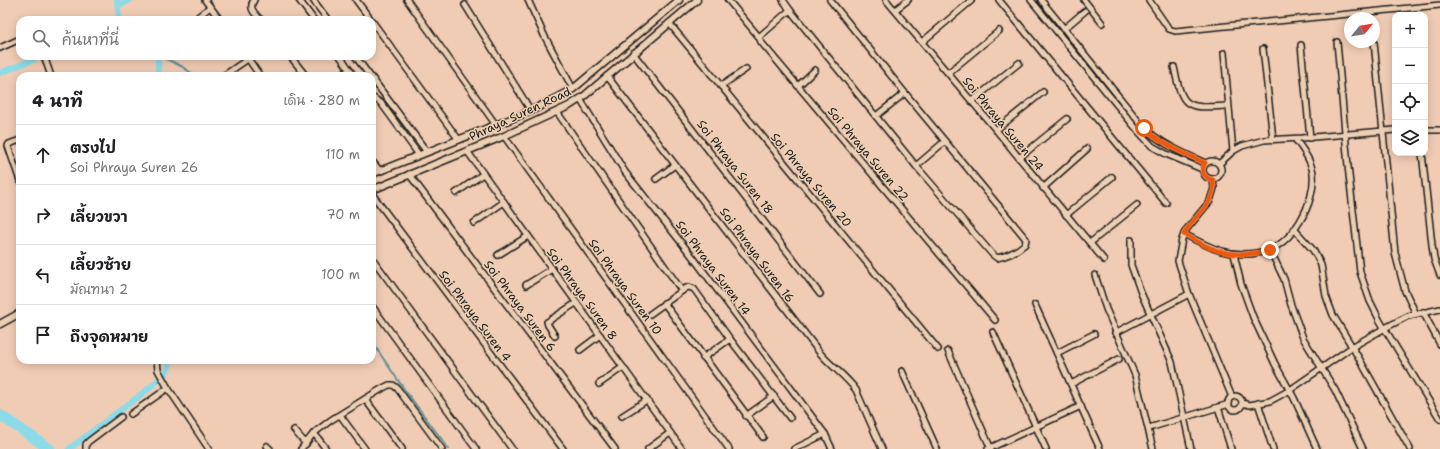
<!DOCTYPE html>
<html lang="th">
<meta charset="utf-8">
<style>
body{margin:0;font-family:"Shantell Sans","Playpen Sans Thai",sans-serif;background:#f6f6f6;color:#202124}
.controls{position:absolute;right:12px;top:12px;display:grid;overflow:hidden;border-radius:8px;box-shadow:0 2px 10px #0003}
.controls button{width:36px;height:36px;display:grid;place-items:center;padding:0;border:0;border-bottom:1px solid #e0e0e0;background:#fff;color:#202124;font:20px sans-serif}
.compass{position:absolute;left:1344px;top:12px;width:36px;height:36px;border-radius:50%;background:#fff;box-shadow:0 2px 10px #0003;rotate:60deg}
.stop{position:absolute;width:12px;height:12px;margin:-9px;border:3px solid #ea580c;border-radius:50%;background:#fff}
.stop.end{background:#ea580c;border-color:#fff;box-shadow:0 1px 4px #0008}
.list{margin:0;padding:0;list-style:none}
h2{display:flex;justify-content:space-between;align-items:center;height:52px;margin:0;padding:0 16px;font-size:17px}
h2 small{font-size:13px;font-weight:400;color:#757577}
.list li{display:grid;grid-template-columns:26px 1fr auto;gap:12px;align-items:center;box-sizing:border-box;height:60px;padding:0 16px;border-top:1px solid #e0e0e0}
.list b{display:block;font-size:15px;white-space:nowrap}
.list p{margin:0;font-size:13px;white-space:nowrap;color:#757577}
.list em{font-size:13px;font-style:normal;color:#757577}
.icon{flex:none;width:22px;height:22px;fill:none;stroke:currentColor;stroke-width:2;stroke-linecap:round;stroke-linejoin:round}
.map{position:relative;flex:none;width:1440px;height:449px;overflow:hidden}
.search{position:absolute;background:#fff;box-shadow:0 2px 10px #0003;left:16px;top:16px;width:360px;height:44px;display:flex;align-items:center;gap:10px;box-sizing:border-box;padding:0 14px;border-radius:12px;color:#757577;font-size:15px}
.panel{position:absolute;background:#fff;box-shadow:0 2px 10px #0003;left:16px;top:72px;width:360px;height:292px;border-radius:12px}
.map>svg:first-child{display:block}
</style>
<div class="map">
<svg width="1440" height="449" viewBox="0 0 1440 449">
<rect width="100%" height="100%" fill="#f1ccb4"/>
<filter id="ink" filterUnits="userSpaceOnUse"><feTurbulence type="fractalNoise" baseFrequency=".025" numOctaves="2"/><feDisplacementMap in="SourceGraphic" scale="8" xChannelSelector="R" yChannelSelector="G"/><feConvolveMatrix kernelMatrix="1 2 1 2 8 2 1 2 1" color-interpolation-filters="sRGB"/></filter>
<g filter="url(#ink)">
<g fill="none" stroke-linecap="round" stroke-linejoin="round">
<g stroke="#5f8f96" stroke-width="2">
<polyline points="160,56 181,66 196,76"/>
<polyline points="372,342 404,389 449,449"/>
</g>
<g stroke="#8cdbe8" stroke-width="6">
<polyline points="117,0 119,20"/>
<polyline points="118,4 125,3 130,0"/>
<polyline points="156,56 158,62 158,76"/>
<polyline points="0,73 42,56"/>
<polyline points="69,449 147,390 166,373 169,366 169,360"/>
</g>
<polyline stroke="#8cdbe8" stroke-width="11" points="0,415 50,449"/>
<g stroke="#1c1c1c" stroke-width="8">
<g id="minor">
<polyline points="205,0 220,20"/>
<path d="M254 0C248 8 255 14 261 20"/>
<polyline points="299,0 314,20"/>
<polyline points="313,0 328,20"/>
<polyline points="356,0 371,20"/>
<polyline points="407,0 496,125"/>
<polyline points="528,0 544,35 573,89"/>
<polyline points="728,0 759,37 761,42 995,320"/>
<path d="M783 0 790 10 916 166 992 254 997 258C1007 256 1017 251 1025 244L1026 239 905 93 830 0"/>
<polyline points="886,0 996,130 1104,260"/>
<polyline points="999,0 1166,203"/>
<polyline points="1031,0 1139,132 1152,146 1166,154 1202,169"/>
<path d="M1041 0 1144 128C1162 144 1183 153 1205 163"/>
<polyline points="1084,0 1102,23"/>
<polyline points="1149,0 1169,29 1175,31 1440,5"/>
<polyline points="465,5 531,111"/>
<polyline points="895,10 908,0"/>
<polyline points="194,20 210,7"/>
<polyline points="372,21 459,140"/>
<polyline points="669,23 938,349"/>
<polyline points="1065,28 1085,11"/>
<polyline points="759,37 790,10"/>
<polyline points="922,42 971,1"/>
<polyline points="1337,42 1348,166 1360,272 1370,301 1380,321 1440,419"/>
<polyline points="1374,42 1395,253 1405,291 1416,314"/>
<polyline points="1301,45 1310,138"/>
<polyline points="0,48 20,39"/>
<polyline points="1263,49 1273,139"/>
<polyline points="633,53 820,294"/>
<polyline points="1224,53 1233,151"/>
<polyline points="44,56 51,76"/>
<polyline points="290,56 306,76"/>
<polyline points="340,56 354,76"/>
<polyline points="355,56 370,76"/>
<polyline points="247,57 260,76"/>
<path d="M1174 67C1183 110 1186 108 1228 106"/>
<polyline points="948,73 999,31"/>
<polyline points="223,76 248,59"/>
<polyline points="340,76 349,70"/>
<path d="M607 76 820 353C831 366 847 377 856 390L882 449"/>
<polyline points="372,78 427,152"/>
<polyline points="721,86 746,69"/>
<polyline points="798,86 815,70"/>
<polyline points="372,97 381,103 419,155"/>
<polyline points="580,99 625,172 692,256 813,418 825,434 832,449"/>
<polyline points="972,101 1019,63"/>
<polyline points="557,112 682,291"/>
<polyline points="876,116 905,93"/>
<polyline points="996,130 1043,92"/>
<polyline points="1425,130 1440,130"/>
<polyline points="504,136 729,449"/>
<polyline points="20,140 9,144 8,146 20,181"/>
<polyline points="467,151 682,449"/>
<polyline points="1422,153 1432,245 1434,259 1440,275"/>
<polyline points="1019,158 1067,119"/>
<circle cx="1212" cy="170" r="9"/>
<polyline points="372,161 380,171"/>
<polyline points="1219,164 1233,151 1242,146 1264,140 1302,138 1395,130"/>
<polyline points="916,166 944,142"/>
<polyline points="409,174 615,449"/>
<polyline points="656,179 675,165"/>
<polyline points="1213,180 1214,188 1210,201 1186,230 1182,239 1178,261 1189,294 1232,397"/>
<polyline points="1043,188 1087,149"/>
<polyline points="456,193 483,174"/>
<polyline points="372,194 563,449"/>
<polyline points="1066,215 1112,177"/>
<polyline points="474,223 504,202"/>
<polyline points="1294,229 1313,250 1317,257 1321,265 1326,296 1333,315 1360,360 1410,449"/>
<path d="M1184 234C1210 248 1231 259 1262 252 1292 246 1316 203 1313 173 1311 160 1303 149 1295 139"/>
<polyline points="1131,240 1131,265 1141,293 1172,362 1191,449"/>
<polyline points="1090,243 1137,205"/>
<polyline points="1270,250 1284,279 1291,305 1303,338 1335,390 1363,449"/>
<polyline points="1234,254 1241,284 1253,317 1275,364 1294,398 1317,449"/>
<polyline points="498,255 528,236"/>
<polyline points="372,258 512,449"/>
<polyline points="1095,275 1106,309 1135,375 1153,449"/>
<polyline points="526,285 552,269"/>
<polyline points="664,303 763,437"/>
<polyline points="1035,305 1100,449"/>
<polyline points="372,306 476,449"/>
<polyline points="1423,312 1440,344"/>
<polyline points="650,314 686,288 689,287 694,289 730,339 790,418"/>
<polyline points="993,332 1046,449"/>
<polyline points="1115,333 1189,294"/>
<polyline points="555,336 548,325 547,322 576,303"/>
<polyline points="580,350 600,335"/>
<polyline points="948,351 991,449"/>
<polyline points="1057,353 1094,334"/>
<polyline points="703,358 730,339"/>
<polyline points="157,360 158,370 168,388"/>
<polyline points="902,371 937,449"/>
<polyline points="599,384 623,367"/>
<polyline points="1071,384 1119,359"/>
<circle cx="1235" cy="403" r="7"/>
<polyline points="365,399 402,449"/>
<polyline points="1242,403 1250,405 1270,401 1290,390 1352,347 1385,328 1408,316 1440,309"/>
<polyline points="1258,403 1273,449"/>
<polyline points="1218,407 1231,449"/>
<polyline points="131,414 168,388 209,449"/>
<polyline points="340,415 365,449"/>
<polyline points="622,416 647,400"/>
<polyline points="746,416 774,396"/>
<polyline points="1149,428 1229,404"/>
<polyline points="294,430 306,444"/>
<polyline points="314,433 326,449"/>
<polyline points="267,446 270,449"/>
<polyline points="86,449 86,444 89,441 121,417"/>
<polyline points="301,449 314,433 331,420 383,388 389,385 393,385 397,388 442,449"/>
<polyline points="648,449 670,433"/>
<polyline points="794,449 825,434"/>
<polyline points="988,449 1081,406"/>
</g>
</g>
<g stroke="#1c1c1c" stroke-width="9">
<g id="tertiary">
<polyline points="372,174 531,111 573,89 679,0"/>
<polyline points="372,190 504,136 569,106 583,97 697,0"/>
<polyline points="0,324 20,313"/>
</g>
</g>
<use href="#minor" stroke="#edd0b4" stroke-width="5"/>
<use href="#tertiary" stroke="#edd0b4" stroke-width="6"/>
</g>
</g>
<g fill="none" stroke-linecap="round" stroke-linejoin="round" filter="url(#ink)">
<path stroke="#ea580c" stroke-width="5" d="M1144 128C1162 144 1183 153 1205 163 1200 171 1204 178 1213 180 1217 205 1194 214 1184 234 1192 238 1200 244 1208 247 1227 256 1250 256 1270 250"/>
</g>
<g text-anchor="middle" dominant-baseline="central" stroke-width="3" stroke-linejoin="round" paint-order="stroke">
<g font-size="12" fill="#1c1c1c" stroke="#edd0b4">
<text transform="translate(520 114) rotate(-25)">Phraya Suren Road</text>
<text transform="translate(1003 124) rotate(50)">Soi Phraya Suren 24</text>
<text transform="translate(868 154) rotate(50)">Soi Phraya Suren 22</text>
<text transform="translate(735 167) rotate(52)">Soi Phraya Suren 18</text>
<text transform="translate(811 180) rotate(50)">Soi Phraya Suren 20</text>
<text transform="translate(757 255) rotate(53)">Soi Phraya Suren 16</text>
<text transform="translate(713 268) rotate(53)">Soi Phraya Suren 14</text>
<text transform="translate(625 287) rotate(54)">Soi Phraya Suren 10</text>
<text transform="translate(582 294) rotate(54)">Soi Phraya Suren 8</text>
<text transform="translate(520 306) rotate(53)">Soi Phraya Suren 6</text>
<text transform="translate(475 316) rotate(53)">Soi Phraya Suren 4</text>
</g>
</g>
</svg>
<div class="controls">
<button>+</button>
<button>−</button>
<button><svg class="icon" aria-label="locate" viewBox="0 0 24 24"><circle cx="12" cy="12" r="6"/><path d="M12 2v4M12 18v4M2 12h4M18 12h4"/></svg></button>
<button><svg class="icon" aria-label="layers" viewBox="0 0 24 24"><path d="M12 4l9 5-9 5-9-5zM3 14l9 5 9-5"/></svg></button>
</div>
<svg class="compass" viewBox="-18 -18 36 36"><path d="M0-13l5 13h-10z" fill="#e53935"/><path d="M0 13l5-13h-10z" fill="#757577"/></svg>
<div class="stop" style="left:1144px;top:128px"></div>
<div class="stop end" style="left:1270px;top:250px"></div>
<div class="search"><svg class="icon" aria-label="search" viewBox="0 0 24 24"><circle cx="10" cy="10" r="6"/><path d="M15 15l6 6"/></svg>ค้นหาที่นี่</div>
<section class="panel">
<h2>4 นาที<small>เดิน · 280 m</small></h2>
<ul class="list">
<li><svg class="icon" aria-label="ahead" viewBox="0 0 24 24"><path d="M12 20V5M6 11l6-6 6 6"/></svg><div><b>ตรงไป</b><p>Soi Phraya Suren 26</p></div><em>110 m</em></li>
<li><svg class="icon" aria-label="right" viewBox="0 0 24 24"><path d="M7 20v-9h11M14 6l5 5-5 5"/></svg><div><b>เลี้ยวขวา</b></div><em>70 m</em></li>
<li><svg class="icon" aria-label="left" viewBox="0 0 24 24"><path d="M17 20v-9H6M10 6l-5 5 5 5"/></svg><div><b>เลี้ยวซ้าย</b><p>มัณฑนา 2</p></div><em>100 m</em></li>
<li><svg class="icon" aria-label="arrive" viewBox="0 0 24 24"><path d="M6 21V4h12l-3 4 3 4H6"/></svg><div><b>ถึงจุดหมาย</b></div></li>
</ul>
</section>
</div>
